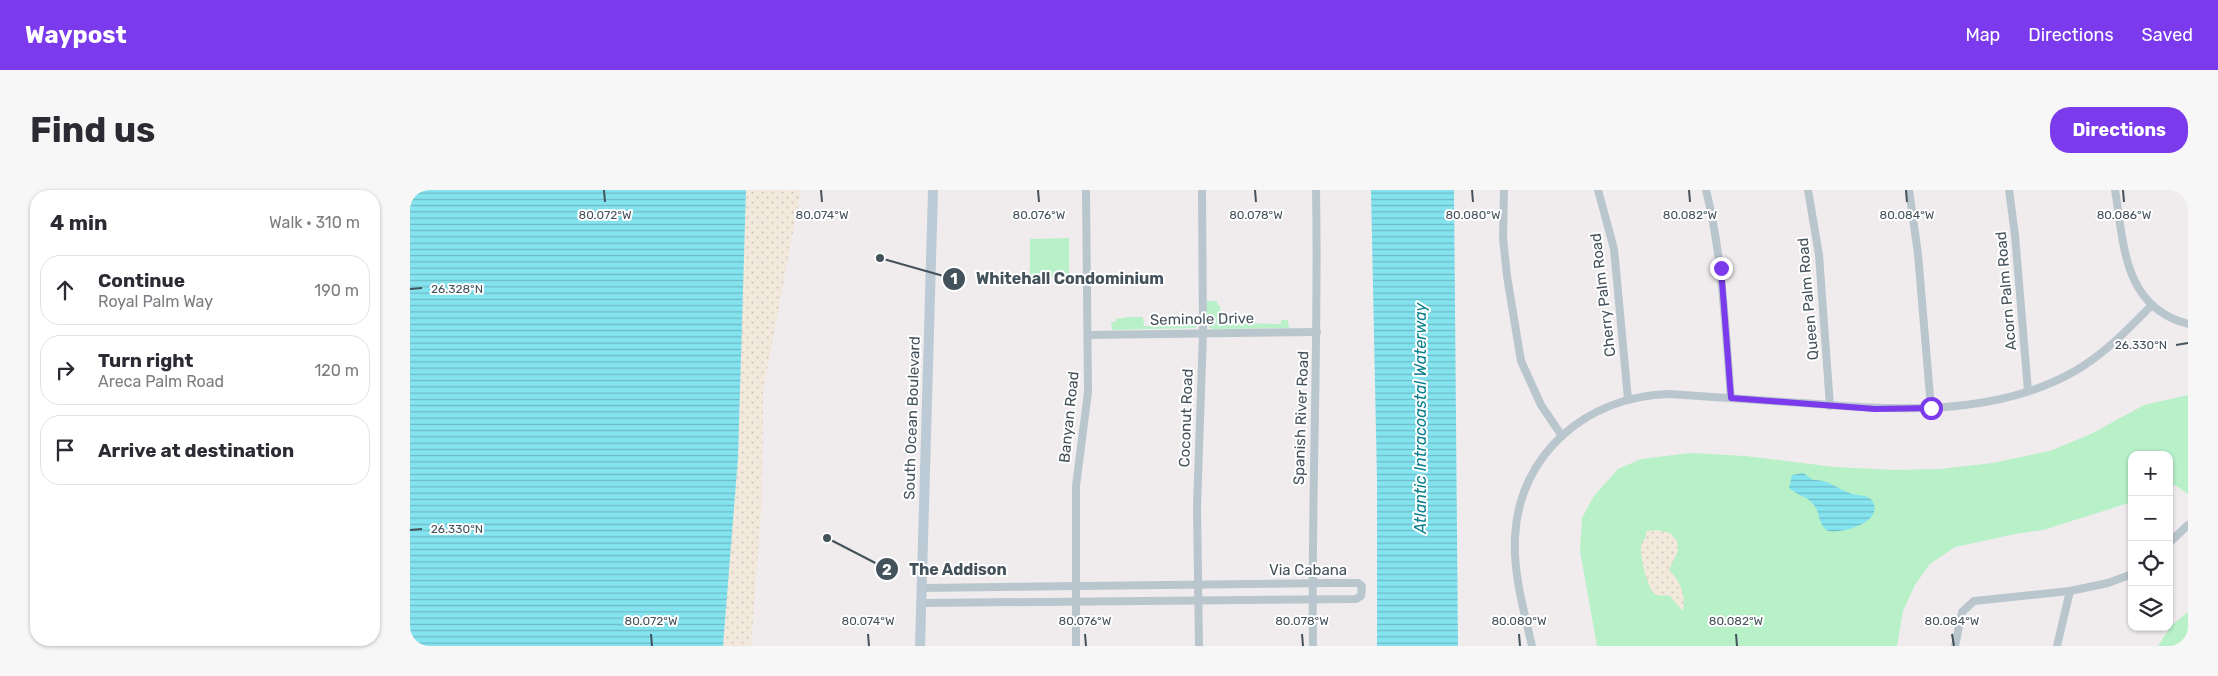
<!DOCTYPE html>
<meta charset="utf-8">
<style>
body{margin:0;font-family:Rubik,sans-serif;background:#f7f7f7;color:#2b2b33}
.controls{position:absolute;right:15px;bottom:15px;display:grid;overflow:hidden;border-radius:10px;box-shadow:0 1px 4px #0004}
.controls button{width:45px;height:45px;display:grid;place-items:center;padding:0;border:0;border-bottom:1px solid #e1e1e2;background:#fff;color:#2b2b33;font:25px sans-serif}
.stop{position:absolute;width:15px;height:15px;margin:-11px;border:4px solid #7c3aed;border-radius:50%;background:#fff}
.stop.end{background:#7c3aed;border-color:#fff;box-shadow:0 1px 5px #0008}
.list{margin:0;padding:0;list-style:none}
h2{display:flex;justify-content:space-between;align-items:center;height:65px;margin:0;padding:0 20px;font-size:21px}
h2 small{font-size:16px;font-weight:400;color:#7c7c81}
.list li{display:grid;grid-template-columns:32px 1fr auto;gap:15px;align-items:center;box-sizing:border-box;height:70px;margin:0 10px 10px;padding:0 10px;border:1px solid #e1e1e2;border-radius:20px}
.list b{display:block;font-size:19px;white-space:nowrap}
.list p{margin:0;font-size:16px;white-space:nowrap;color:#7c7c81}
.list em{font-size:16px;font-style:normal;color:#7c7c81}
.icon{flex:none;width:28px;height:28px;fill:none;stroke:currentColor;stroke-width:2;stroke-linecap:round;stroke-linejoin:round}
.map{position:relative;flex:none;width:1778px;height:456px;overflow:hidden;border-radius:20px}
header{display:flex;align-items:center;gap:30px;box-sizing:border-box;height:70px;padding:0 25px;background:#7c3aed;color:#fff}
header strong{font-size:24px}
nav{display:flex;gap:28px;margin-inline-start:auto;font-size:18px}
.intro{display:flex;align-items:center;justify-content:space-between;box-sizing:border-box;height:120px;padding:0 30px}
h1{margin:0;font-size:35px}
.button{padding:12px 22px;border-radius:20px;background:#7c3aed;color:#fff;font-size:18px;font-weight:700}
main{display:flex;gap:30px;padding:0 30px}
aside{flex:1;background:#fff;border-radius:20px;box-shadow:0 1px 4px #0004}
.map>svg:first-child{display:block}
</style>
<header>
<strong>Waypost</strong>
<nav><a>Map</a><a>Directions</a><a>Saved</a></nav>
</header>
<div class="intro"><h1>Find us</h1><a class="button">Directions</a></div>
<main>
<aside>
<h2>4 min<small>Walk · 310 m</small></h2>
<ul class="list">
<li><svg class="icon" aria-label="ahead" viewBox="0 0 24 24"><path d="M12 20V5M6 11l6-6 6 6"/></svg><div><b>Continue</b><p>Royal Palm Way</p></div><em>190 m</em></li>
<li><svg class="icon" aria-label="right" viewBox="0 0 24 24"><path d="M7 20v-9h11M14 6l5 5-5 5"/></svg><div><b>Turn right</b><p>Areca Palm Road</p></div><em>120 m</em></li>
<li><svg class="icon" aria-label="arrive" viewBox="0 0 24 24"><path d="M6 21V4h12l-3 4 3 4H6"/></svg><div><b>Arrive at destination</b></div></li>
</ul>
</aside>
<div class="map">
<svg width="1778" height="456" viewBox="0 0 1778 456">
<defs>
<pattern id="sand-dots" width="8" height="8" patternUnits="userSpaceOnUse" patternTransform="scale(1.25)"><rect width="8" height="8" fill="#f2e9dc"/><path d="M2 2h.1M6 6h.1" fill="none" stroke="#d1cabf" stroke-width="1.8" stroke-linecap="round"/></pattern>
<pattern id="water-rules" width="6" height="5" patternUnits="userSpaceOnUse" patternTransform="scale(1.25)"><rect width="6" height="5" fill="#83e3ef"/><path d="M0 2.5h6" fill="none" stroke="#6dbbc5"/></pattern>
</defs>
<rect width="100%" height="100%" fill="#f0eced"/>
<g fill="#b8f0c8">
<polygon points="659,48 659,88 620,89 620,49"/>
<polygon points="797,111 807,111 808,115 810,116 812,133 871,134 871,130 878,130 879,138 801,139 796,133 795,113"/>
<polygon points="719,127 733,127 734,136 775,135 775,128 787,128 787,136 785,138 702,140 701,132 706,132 706,129"/>
<polygon points="1778,205 1778,304 1765,295 1759,297 1759,265 1722,265 1722,312 1633,340 1605,344 1545,357 1520,374 1505,395 1493,421 1487,456 1187,456 1170,361 1172,328 1184,306 1208,279 1231,269 1280,263 1335,266 1425,277 1484,280 1530,279 1583,273 1640,261 1681,244 1734,215"/>
<polygon points="1778,422 1778,456 1748,456 1761,436"/>
</g>
<g fill="url(#sand-dots)">
<polygon points="235,0 391,0 353,201 352,312 341,456 171,456"/>
<path d="M1246 340 1260 343 1267 351 1268 361 1259 380C1271 392 1276 405 1273 421L1260 406C1255 404 1250 407 1245 404 1238 401 1229 363 1231 356 1233 350 1237 348 1236 341Z"/>
</g>
<g fill="url(#water-rules)">
<polygon points="0,0 336,0 328,268 313,456 0,456"/>
<polygon points="961,0 1044,0 1048,456 967,456 967,290"/>
<path d="M1393 283 1403 290C1419 289 1427 299 1442 304 1448 306 1459 304 1463 312 1473 333 1431 344 1418 341 1407 334 1411 322 1403 314 1397 306 1386 305 1379 298L1382 285Z"/>
</g>
<g fill="none" stroke-linecap="round" stroke-linejoin="round">
<g stroke="#bac6cd" stroke-width="8">
<polyline points="1094,0 1093,48 1097,86 1111,171 1131,215 1152,246"/>
<polyline points="1188,0 1204,59 1218,209"/>
<path d="M1296 0C1313 68 1315 138 1321 208"/>
<polyline points="1398,0 1409,65 1420,216"/>
<polyline points="1499,0 1508,64 1521,218"/>
<polyline points="1599,0 1605,45 1618,201"/>
<path d="M1705 0C1714 54 1713 117 1778 134"/>
<polyline points="678,145 907,142"/>
<polyline points="1759,353 1778,335"/>
<polyline points="512,413 946,409 951,406 952,396 948,393 918,393 512,398"/>
<polyline points="666,456 666,296 678,202 676,0"/>
<polyline points="789,456 787,317 793,143 792,0"/>
<path d="M903 456C901 304 909 152 906 0"/>
<path d="M1122 456C1114 421 1103 383 1105 347 1109 263 1178 206 1259 204 1303 207 1347 210 1391 213 1482 220 1583 228 1665 181 1695 164 1718 139 1742 115"/>
<polyline points="1545,456 1552,422 1564,411 1660,401 1698,393 1722,384"/>
<polyline points="1647,456 1660,401"/>
</g>
<polyline stroke="#bccad5" stroke-width="10" points="510,456 523,0"/>
</g>
<g fill="none" stroke-linecap="round" stroke-linejoin="round">
<polyline stroke="#7c3aed" stroke-width="6" points="1311,78 1321,208 1465,219 1521,218"/>
</g>
<path fill="none" stroke="#44525b" stroke-width="2" d="M194 0 195 12M411 0 412 12M628 0 629 12M845 0 846 12M1062 0 1063 12M1279 0 1280 12M1496 0 1497 12M1713 0 1714 12M0 99 12 98M1766 155 1778 153M0 340 12 339M241 444 242 456M458 444 459 456M675 444 676 456M892 444 893 456M1109 444 1110 456M1326 444 1327 456M1542 444 1544 456"/>
<g text-anchor="middle" dominant-baseline="central" stroke-width="4" stroke-linejoin="round" paint-order="stroke">
<g font-size="15" fill="#44525b" stroke="#fff">
<text transform="translate(1596 101) rotate(-95)">Acorn Palm Road</text>
<text transform="translate(1193 105) rotate(-97)">Cherry Palm Road</text>
<text transform="translate(1398 109) rotate(-95)">Queen Palm Road</text>
<text transform="translate(792 129) rotate(-1)">Seminole Drive</text>
<text transform="translate(659 227) rotate(-84)">Banyan Road</text>
<text transform="translate(502 228) rotate(-88)">South Ocean Boulevard</text>
<text transform="translate(776 228) rotate(-88)">Coconut Road</text>
<text transform="translate(891 228) rotate(-88)">Spanish River Road</text>
<text x="898" y="380">Via Cabana</text>
</g>
<g font-size="16" font-style="italic" fill="#087e8c" stroke="#fff">
<text transform="translate(1010 228) rotate(-90)">Atlantic Intracoastal Waterway</text>
</g>
</g>
<g font-size="12" text-anchor="middle" fill="#44525b" stroke="#fff" stroke-width="4" stroke-linejoin="round" paint-order="stroke">
<text x="195" y="29">80.072°W</text>
<text x="412" y="29">80.074°W</text>
<text x="629" y="29">80.076°W</text>
<text x="846" y="29">80.078°W</text>
<text x="1063" y="29">80.080°W</text>
<text x="1280" y="29">80.082°W</text>
<text x="1497" y="29">80.084°W</text>
<text x="1714" y="29">80.086°W</text>
<text x="47" y="103">26.328°N</text>
<text x="1731" y="159">26.330°N</text>
<text x="47" y="343">26.330°N</text>
<text x="241" y="435">80.072°W</text>
<text x="458" y="435">80.074°W</text>
<text x="675" y="435">80.076°W</text>
<text x="892" y="435">80.078°W</text>
<text x="1109" y="435">80.080°W</text>
<text x="1326" y="435">80.082°W</text>
<text x="1542" y="435">80.084°W</text>
</g>
<path fill="none" stroke="#44525b" stroke-width="2" d="M470 68L544 89M417 348L477 379"/>
<g fill="#44525b" stroke="#fff" stroke-width="2">
<circle cx="470" cy="68" r="5"/>
<circle cx="417" cy="348" r="5"/>
<circle cx="544" cy="89" r="12"/>
<circle cx="477" cy="379" r="12"/>
</g>
<g font-size="15" text-anchor="middle" font-weight="bold" fill="#fff">
<text x="544" y="94">1</text>
<text x="477" y="385">2</text>
</g>
<g font-size="16" text-anchor="middle" font-weight="bold" fill="#44525b" stroke="#fff" stroke-width="4" stroke-linejoin="round" paint-order="stroke">
<text x="660" y="94">Whitehall Condominium</text>
<text x="548" y="385">The Addison</text>
</g>
</svg>
<div class="controls">
<button>+</button>
<button>−</button>
<button><svg class="icon" aria-label="locate" viewBox="0 0 24 24"><circle cx="12" cy="12" r="6"/><path d="M12 2v4M12 18v4M2 12h4M18 12h4"/></svg></button>
<button><svg class="icon" aria-label="layers" viewBox="0 0 24 24"><path d="M12 4l9 5-9 5-9-5zM3 14l9 5 9-5"/></svg></button>
</div>
<div class="stop" style="left:1521px;top:218px"></div>
<div class="stop end" style="left:1311px;top:78px"></div>
</div>
</main>
